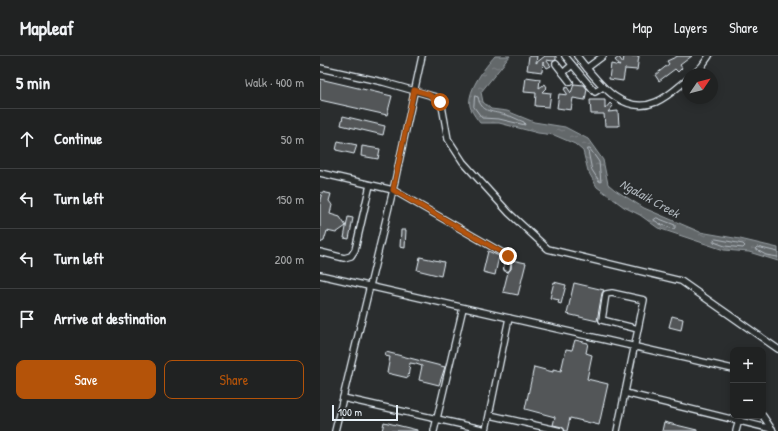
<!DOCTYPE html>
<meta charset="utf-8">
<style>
body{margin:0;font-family:"Patrick Hand",sans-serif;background:#282a2a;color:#f1f3f6}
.controls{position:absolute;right:12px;bottom:12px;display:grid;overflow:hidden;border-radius:8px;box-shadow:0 2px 10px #0003}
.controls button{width:36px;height:36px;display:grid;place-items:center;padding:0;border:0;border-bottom:1px solid #3d3f40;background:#202222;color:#f1f3f6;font:20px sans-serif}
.compass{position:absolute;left:362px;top:12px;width:36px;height:36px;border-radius:50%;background:#202222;box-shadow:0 2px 10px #0003;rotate:55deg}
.scale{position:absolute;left:12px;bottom:10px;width:66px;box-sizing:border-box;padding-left:4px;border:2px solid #e8f1f8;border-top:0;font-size:11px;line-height:14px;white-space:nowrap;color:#e8f1f8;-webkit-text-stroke:3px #2a2d2e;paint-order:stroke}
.stop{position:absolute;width:12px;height:12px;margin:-9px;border:3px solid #b45309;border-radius:50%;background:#fff}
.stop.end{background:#b45309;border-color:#fff;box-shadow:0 1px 4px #0008}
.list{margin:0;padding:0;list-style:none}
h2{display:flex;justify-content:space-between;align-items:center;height:52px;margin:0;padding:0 16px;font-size:17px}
h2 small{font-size:13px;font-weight:400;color:#a2a4a5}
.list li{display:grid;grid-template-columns:26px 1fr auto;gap:12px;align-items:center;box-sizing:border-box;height:60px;padding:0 16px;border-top:1px solid #3d3f40}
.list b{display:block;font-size:15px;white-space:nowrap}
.list em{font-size:13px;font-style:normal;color:#a2a4a5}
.actions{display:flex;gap:8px;padding:12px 16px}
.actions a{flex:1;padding:9px 0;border:1px solid #b45309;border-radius:8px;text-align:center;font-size:14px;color:#b45309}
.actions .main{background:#b45309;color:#fff}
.icon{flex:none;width:22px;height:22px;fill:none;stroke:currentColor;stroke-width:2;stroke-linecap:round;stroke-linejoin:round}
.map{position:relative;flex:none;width:458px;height:375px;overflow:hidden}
header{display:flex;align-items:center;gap:24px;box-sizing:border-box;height:56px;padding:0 20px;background:#202222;border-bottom:1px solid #3d3f40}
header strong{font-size:19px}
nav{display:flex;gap:22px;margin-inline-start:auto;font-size:14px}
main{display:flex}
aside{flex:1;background:#202222}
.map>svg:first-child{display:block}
</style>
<header>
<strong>Mapleaf</strong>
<nav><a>Map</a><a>Layers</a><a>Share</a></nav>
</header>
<main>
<aside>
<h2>5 min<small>Walk · 400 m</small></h2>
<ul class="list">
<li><svg class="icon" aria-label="ahead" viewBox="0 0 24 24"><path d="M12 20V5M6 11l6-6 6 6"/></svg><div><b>Continue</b></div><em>50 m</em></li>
<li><svg class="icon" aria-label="left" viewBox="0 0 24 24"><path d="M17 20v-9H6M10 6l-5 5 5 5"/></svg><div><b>Turn left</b></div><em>150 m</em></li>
<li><svg class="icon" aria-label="left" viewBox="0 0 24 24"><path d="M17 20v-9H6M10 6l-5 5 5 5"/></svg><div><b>Turn left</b></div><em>200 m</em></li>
<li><svg class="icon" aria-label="arrive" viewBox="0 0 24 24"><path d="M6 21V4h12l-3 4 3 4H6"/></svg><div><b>Arrive at destination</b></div></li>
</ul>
<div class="actions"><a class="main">Save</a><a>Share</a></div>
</aside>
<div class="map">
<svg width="458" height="375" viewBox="0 0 458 375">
<defs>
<pattern id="water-ripples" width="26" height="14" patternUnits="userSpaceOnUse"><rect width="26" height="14" fill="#63686b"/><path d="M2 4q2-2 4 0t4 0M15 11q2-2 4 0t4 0" fill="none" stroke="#797e81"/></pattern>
</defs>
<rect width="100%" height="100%" fill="#2a2d2e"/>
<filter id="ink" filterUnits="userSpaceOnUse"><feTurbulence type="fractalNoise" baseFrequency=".025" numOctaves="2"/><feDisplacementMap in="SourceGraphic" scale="8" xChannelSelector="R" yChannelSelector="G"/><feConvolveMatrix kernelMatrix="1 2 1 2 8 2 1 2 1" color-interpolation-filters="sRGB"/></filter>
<g filter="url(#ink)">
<path fill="url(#water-ripples)" stroke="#989fa3" d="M175 0H190L161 36 163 46 171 53 187 55 214 66 245 71 268 83 283 104 288 128 295 134 324 152 380 176 420 183 458 192V205L429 196 404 194 338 172 320 159 304 151 277 131 268 115 263 95 255 88 234 79 218 77 179 67H160C157 63 153 58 151 53 144 38 165 11 175 0Z"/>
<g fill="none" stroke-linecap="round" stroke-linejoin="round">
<g stroke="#b3bac0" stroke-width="1">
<path d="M155 40 158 41C161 57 173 55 186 59 192 60 198 64 204 66L205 69 179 63 162 62 154 51Z"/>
<polygon points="268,93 270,93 279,106 281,126 279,125 272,114"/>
<polygon points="337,162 355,169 355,172 353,173 340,168 334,164"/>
<polygon points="396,183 423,188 425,190 423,192 405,190 394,186 394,184"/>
<polyline points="458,196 437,191 435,193 446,199 458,201"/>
</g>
</g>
<g fill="#535759" stroke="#e8f1f8">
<polygon points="209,0 217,0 216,7 225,0 236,0 236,4 233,5 226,4 231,10 227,12 223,6 222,16 207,14"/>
<polygon points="304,0 319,0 317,14 305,13 303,25 289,23 291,8 300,10 295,4 299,1 303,7"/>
<polygon points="358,0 372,0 360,9 362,12 358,16 355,13 339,25 335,19 349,8 347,5"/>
<polygon points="206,21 220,23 219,32 225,28 227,31 222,36 231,37 229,51 215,50 216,37 204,36"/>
<polygon points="0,23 72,40 67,59 0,44"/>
<polygon points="254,28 264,29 267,33 265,44 253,42 251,54 237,52 239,38 248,39 244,33 247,31 251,37"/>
<polygon points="270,44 285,44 285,53 290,47 293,50 288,56 298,55 299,70 285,70 284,58 271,58"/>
<polygon points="23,60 65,70 63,79 21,69"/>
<polygon points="18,85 37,89 34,98 16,94"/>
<polygon points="42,90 60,93 58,103 41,100"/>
<polygon points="2,136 11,138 9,145 12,149 10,158 20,161 26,170 16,177 7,175 4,185 0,187 0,144"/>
<polygon points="28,161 33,162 29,183 24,182"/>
<polygon points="81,174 86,174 85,192 80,191"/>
<polygon points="168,195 179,200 175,219 163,216"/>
<polygon points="100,201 124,206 121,220 97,214"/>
<polygon points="192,204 206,207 198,239 183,236 188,216 191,213"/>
<polygon points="234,226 246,229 241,248 238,247 239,244 230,242"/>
<polygon points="254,227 284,234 282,237 277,265 247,258"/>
<polygon points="352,260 363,263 361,274 349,271"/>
<polygon points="255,284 268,287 266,297 272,299 267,323 288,328 279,369 250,362 247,375 245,375 242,371 233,369 235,361 205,353 214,311 233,316 233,313 241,315 246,293 252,294"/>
<polygon points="66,296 125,311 119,329 99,324 102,310 96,308 90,307 88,322 67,317 70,301 65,300"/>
<polygon points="64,366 97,374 97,375 62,375"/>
<polygon points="344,366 377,374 377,375 342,375"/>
</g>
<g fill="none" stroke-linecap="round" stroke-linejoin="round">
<g stroke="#e8f1f8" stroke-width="8">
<g id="minor">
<polyline points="245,0 275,36 283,31"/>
<path d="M257 0C276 23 301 61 336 46 348 41 358 31 368 23"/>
<polyline points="236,8 243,17 252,9"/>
<polyline points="0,12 63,26 116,41 122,50 128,83 143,106 189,157 228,193 361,225 458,293"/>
<polyline points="267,12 283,0"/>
<polyline points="243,17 250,26"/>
<polyline points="374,18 382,10 389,0"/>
<polyline points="0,117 73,134 188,200 187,212"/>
<polyline points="0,196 24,202 31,200 35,194 50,129"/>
<polyline points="0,219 413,313"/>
<polyline points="305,337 452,373"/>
<polyline points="23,342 166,374 189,262"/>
<polyline points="170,359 241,375"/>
<polyline points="443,360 453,375"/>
<polyline points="15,375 73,134 102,0"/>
<polyline points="114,375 143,252"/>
<polyline points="297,375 324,244 292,237 286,238 282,264 318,273"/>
<polyline points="416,375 420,360"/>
</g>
</g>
<use href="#minor" stroke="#2a2d2e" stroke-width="5.5"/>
</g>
</g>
<g fill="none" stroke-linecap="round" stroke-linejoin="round" filter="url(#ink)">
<polyline stroke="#b45309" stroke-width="5" points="120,46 108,38 94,34 73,134 188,200"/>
</g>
<g text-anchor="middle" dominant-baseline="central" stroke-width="3" stroke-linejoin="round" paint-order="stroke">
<g font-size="13" font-style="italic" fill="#acb3b9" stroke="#2a2d2e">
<text transform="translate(330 142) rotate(29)">Ngalaik Creek</text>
</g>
</g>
</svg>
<div class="controls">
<button>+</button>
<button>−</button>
</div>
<svg class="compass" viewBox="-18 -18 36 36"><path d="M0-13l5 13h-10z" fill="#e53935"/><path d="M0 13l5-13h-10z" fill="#a2a4a5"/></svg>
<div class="scale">100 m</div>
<div class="stop" style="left:120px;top:46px"></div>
<div class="stop end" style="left:188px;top:200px"></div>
</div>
</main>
